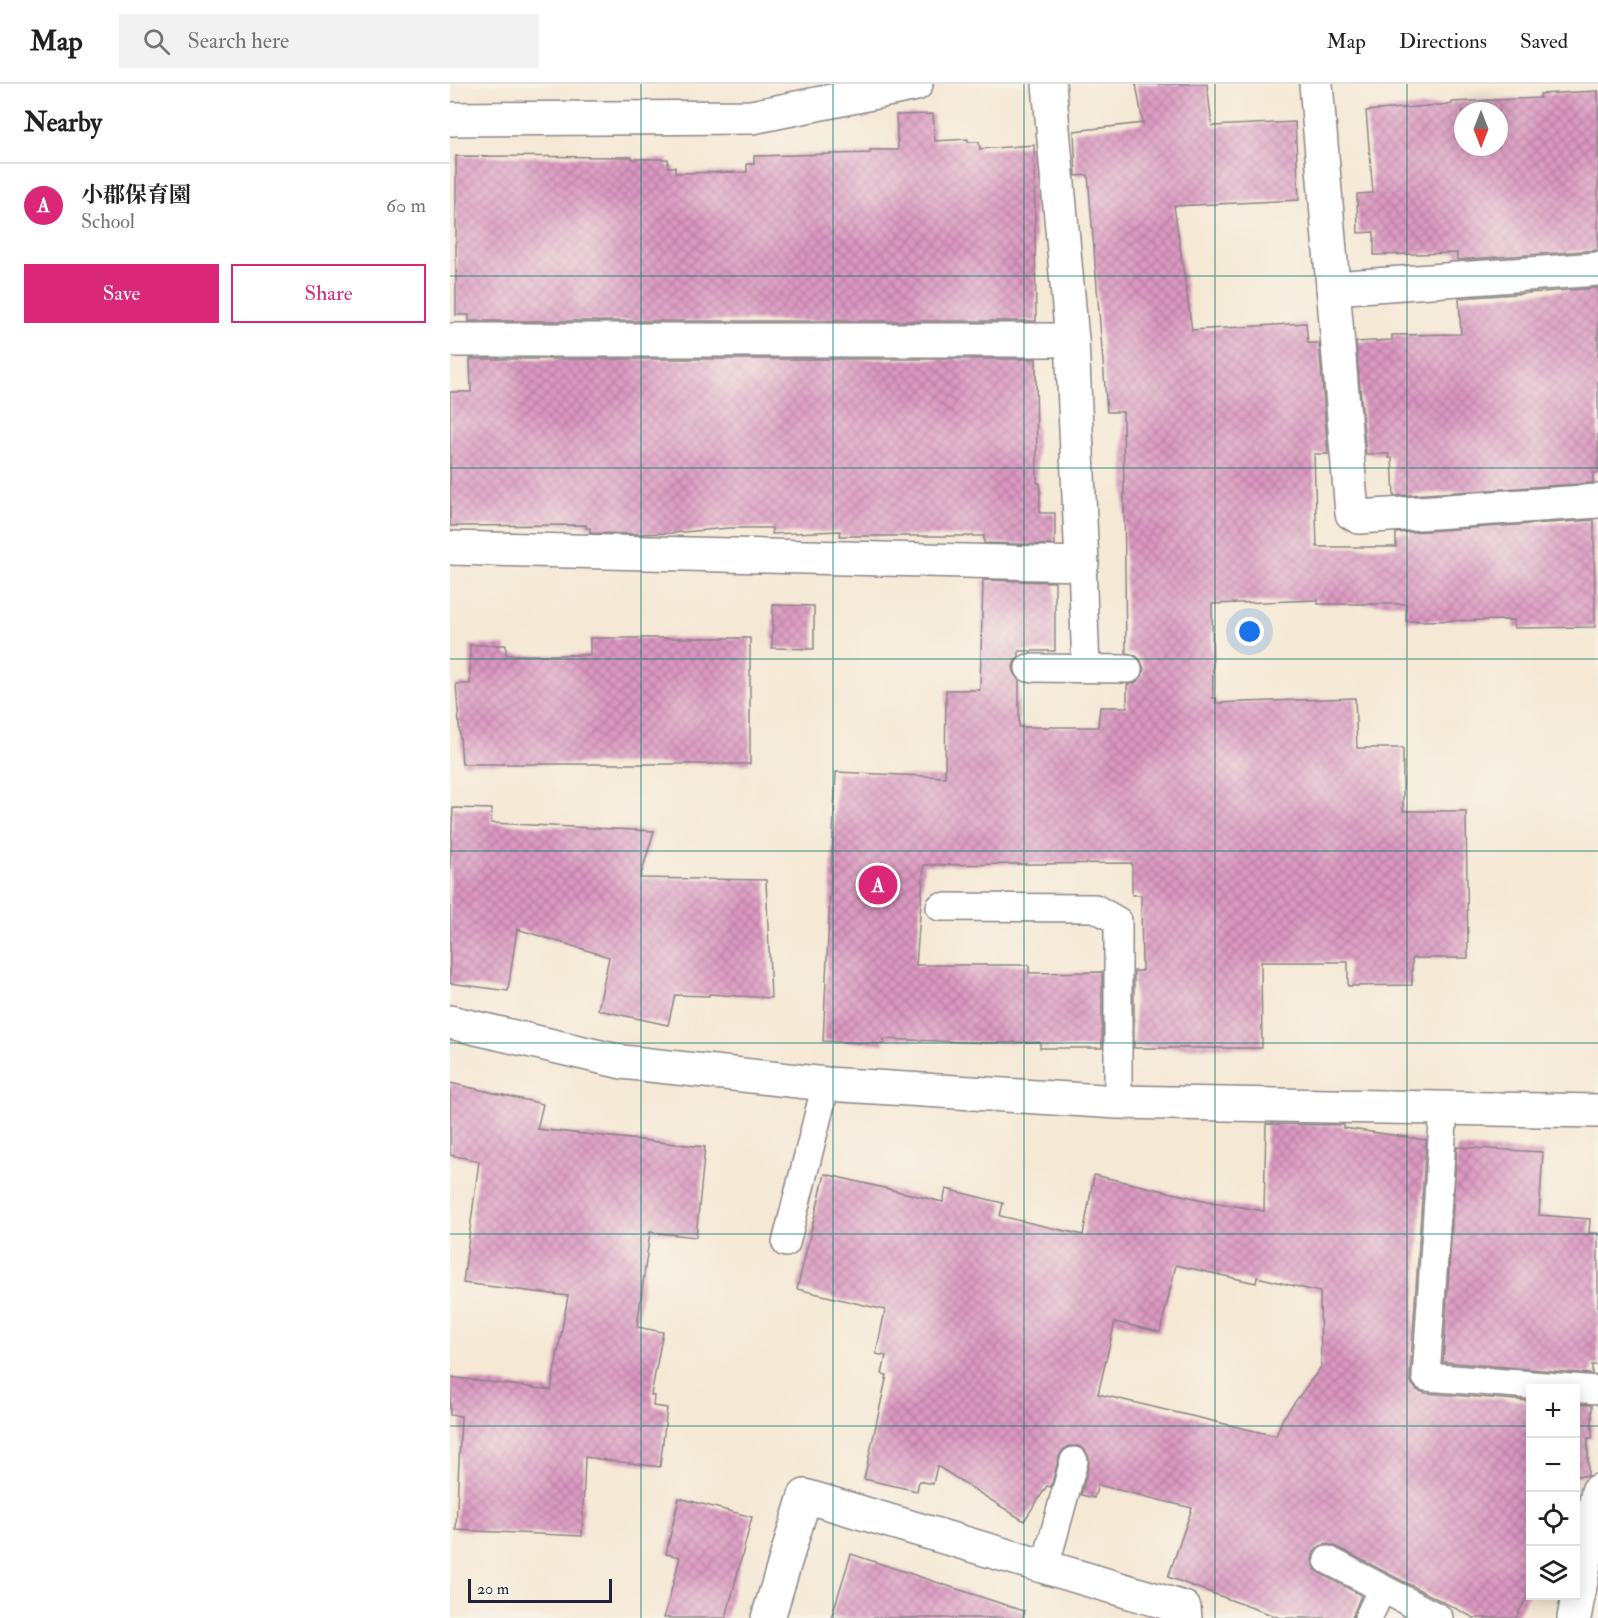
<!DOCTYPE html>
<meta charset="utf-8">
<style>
body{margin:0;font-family:"IM FELL Double Pica","Noto Serif JP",serif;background:#f2f2f2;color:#202124}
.controls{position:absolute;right:18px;bottom:18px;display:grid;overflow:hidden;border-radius:0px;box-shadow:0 3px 15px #0003}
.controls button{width:54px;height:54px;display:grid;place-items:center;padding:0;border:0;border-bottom:2px solid #e0e0e0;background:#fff;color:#202124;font:30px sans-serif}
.compass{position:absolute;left:1004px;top:18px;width:54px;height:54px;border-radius:50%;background:#fff;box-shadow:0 3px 15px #0003;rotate:180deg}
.scale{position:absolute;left:18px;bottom:15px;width:144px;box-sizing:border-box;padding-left:6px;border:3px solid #22223b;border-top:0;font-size:16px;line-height:21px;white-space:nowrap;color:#22223b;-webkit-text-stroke:4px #f7f3e8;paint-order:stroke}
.you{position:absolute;left:800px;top:548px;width:21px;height:21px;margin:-15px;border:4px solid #fff;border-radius:50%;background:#1a73e8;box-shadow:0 0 0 9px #1a73e833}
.badge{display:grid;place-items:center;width:39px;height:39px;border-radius:50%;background:#db2777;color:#fff;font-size:20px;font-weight:700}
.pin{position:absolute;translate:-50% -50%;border:3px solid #fff;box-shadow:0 2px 6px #0006}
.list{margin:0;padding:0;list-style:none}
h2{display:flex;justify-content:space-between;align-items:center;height:78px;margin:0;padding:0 24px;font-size:26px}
h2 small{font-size:20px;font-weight:400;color:#757577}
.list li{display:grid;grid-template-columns:39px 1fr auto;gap:18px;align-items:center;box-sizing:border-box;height:84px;padding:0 24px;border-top:2px solid #e0e0e0}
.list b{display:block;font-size:22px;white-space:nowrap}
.list p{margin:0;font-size:20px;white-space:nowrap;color:#757577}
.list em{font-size:20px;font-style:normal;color:#757577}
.actions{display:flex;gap:12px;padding:18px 24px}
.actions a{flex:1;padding:14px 0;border:2px solid #db2777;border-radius:0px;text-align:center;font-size:21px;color:#db2777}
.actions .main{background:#db2777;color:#fff}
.icon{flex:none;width:33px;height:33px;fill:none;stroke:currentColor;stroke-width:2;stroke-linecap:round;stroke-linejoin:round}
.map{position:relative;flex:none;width:1148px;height:1534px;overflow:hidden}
header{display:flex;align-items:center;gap:36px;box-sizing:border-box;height:84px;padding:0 30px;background:#fff;border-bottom:2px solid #e0e0e0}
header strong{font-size:28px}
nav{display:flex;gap:33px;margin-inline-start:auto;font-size:21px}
.search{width:420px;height:54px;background:#f2f2f2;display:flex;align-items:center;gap:15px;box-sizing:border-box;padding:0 21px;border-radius:0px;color:#757577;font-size:22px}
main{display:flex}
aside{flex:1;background:#fff}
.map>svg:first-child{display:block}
</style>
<header>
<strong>Map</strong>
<div class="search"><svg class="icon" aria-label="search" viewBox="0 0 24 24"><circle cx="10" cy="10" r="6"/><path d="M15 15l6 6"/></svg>Search here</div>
<nav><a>Map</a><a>Directions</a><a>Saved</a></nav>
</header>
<main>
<aside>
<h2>Nearby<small></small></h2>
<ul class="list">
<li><span class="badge">A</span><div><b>小郡保育園</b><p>School</p></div><em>60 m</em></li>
</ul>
<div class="actions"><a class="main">Save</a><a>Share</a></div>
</aside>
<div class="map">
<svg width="1148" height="1534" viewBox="0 0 1148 1534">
<defs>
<pattern id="building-cross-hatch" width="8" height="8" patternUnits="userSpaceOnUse" patternTransform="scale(1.5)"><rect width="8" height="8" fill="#dc98c1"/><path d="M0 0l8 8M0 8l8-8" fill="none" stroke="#b27c9e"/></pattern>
</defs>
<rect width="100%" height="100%" fill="#f7f3e8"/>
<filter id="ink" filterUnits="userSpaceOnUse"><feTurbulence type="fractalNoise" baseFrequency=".0167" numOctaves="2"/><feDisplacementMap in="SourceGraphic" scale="12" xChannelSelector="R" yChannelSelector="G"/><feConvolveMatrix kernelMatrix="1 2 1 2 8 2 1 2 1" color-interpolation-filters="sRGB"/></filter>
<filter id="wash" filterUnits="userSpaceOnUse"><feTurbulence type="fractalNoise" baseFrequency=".008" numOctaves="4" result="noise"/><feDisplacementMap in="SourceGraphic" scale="24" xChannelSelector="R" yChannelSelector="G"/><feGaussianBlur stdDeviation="1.35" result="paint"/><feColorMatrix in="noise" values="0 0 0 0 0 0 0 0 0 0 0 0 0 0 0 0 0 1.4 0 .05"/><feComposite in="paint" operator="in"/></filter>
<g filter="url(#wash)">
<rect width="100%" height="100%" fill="#f5e8d5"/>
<g id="blocks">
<g fill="url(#building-cross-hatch)" fill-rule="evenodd">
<polygon points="686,0 757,0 762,42 845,38 849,116 724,122 742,246 856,239 858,259 869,259 878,370 864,370 867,463 946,463 946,449 1144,436 1145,543 1064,544 1064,536 956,537 956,520 868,520 868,516 762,520 763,614 766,614 766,619 905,614 907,664 953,664 953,727 1016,727 1018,874 962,874 962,901 898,902 898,878 811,878 812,964 684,964 684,887 692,887 691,811 682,811 682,779 474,781 466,881 579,881 579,889 652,888 652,964 590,964 590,958 540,959 434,955 434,960 373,957 386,688 495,693 496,606 530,606 533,496 605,498 605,567 569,567 569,572 565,577 563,583 565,591 569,596 569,643 648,643 650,623 677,623 677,601 685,599 692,592 694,585 691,577 685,571 676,569 673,328 657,328 638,91 626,92 624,47 693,39"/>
<path d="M1148 7V166L1007 176V169L924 171V148L908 149 907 110 923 109 916 27 1002 20V18L1090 14V10ZM1013 27H1049V63H1013Z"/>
<polygon points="483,30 485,57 518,55 518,58 529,58 530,65 584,61 586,237 19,237 19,231 6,231 6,72 182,73 182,75 218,75 218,83 225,83 225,89 297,88 297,80 304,80 304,72 420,69 420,66 448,66 446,31"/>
<polygon points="1148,204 1148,389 1143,389 1143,399 944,412 942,374 939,374 939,370 916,370 906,258 942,256 942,251 1011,250 1009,214"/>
<polygon points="20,275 586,275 587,399 590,399 590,429 605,429 605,461 534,459 534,452 390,452 390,447 322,450 322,444 279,444 222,449 187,450 140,449 140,444 136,444 136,441 0,442 0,308 21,308"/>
<polygon points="323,521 364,522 364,565 322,564"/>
<polygon points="140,554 300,554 300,680 12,680 6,600 20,600 20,561 56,561 56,571 140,571"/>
<polygon points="3,724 42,725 41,739 204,747 190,794 316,796 321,914 259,910 259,912 225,911 218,941 148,926 159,873 67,845 58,907 0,899 0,782"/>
<polygon points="0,999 93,1020 87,1045 255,1063 246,1153 200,1148 187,1243 213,1248 201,1311 204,1312 203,1322 217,1324 210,1383 135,1373 132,1452 6,1446 11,1332 0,1331 0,1293 101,1306 118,1212 13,1199 29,1077 0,1071"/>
<path d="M816 1040 894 1041V1044L976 1056 960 1293 962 1300 967 1306 975 1309 1080 1317V1507L1066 1534H1024L885 1462 878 1460 870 1462 864 1468 862 1476 864 1484 871 1490 911 1511 902 1534H830L718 1493 742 1424 648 1401 644 1414 631 1411 639 1381V1374L635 1366 628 1362H619L613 1366 609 1373 601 1403 597 1402 574 1437 487 1382 483 1400 469 1397 467 1407 414 1395 437 1291 432 1290 436 1272 426 1270 435 1226 347 1205 375 1090 493 1118 496 1105 553 1119 550 1132 633 1151 644 1091 762 1118 814 1127ZM726 1181 806 1199 807 1193 870 1208 871 1283 833 1334 826 1352 648 1310 665 1238 710 1248Z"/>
<polygon points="1007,1063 1093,1068 1089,1131 1140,1135 1139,1149 1148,1149 1148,1281 1142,1281 1142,1290 993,1278"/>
<polygon points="1125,1320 1142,1321 1142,1354 1138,1354 1138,1392 1125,1392"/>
<polygon points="229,1414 302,1433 276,1534 214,1534 230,1473 216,1470"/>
<polygon points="401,1470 574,1527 573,1534 381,1534"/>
</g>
</g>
</g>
<g filter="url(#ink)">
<use href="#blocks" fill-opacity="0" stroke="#8c8588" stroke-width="1.5"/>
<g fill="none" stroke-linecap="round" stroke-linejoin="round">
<g stroke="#8c8588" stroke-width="30">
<g id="lane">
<polyline points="632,480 636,584"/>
<polyline points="579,584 678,585"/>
<polyline points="490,823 645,824 668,837 668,1018"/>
<polyline points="994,1024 976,1293 1148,1306"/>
<polyline points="336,1159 376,1000"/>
<polyline points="878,1476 989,1534"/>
<polyline points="595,1483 624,1377"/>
<polyline points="918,1534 932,1505"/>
</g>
</g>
<g stroke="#8c8588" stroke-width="36">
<g id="street">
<polyline points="866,0 902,429 909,433 1148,417"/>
<polyline points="0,35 302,33 466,0"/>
<polyline points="883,204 1148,185"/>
<polyline points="0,256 622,256"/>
<polyline points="0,464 632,480 622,256 599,0"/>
<polyline points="0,938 172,978 376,1000 668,1018 1148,1027"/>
<polyline points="318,1534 355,1412 734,1524 735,1534"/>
<polyline points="1124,1534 1148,1407"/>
</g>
</g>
<use href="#lane" stroke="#fff" stroke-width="27"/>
<use href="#street" stroke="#fff" stroke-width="33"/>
</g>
</g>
<path fill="none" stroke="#0f766e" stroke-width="1.5" stroke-opacity="0.55" d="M191 0V1534M383 0V1534M574 0V1534M765 0V1534M957 0V1534M0 192H1148M0 384H1148M0 575H1148M0 767H1148M0 959H1148M0 1150H1148M0 1342H1080M1126 1342H1148"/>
</svg>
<div class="controls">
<button>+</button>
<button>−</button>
<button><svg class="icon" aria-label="locate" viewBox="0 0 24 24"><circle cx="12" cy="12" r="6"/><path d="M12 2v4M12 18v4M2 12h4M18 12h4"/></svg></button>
<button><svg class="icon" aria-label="layers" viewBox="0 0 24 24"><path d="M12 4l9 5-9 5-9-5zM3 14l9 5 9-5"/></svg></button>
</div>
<svg class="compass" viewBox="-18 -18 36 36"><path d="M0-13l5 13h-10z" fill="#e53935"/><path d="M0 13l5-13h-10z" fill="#757577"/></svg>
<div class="scale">20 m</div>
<div class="you"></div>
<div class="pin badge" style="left:428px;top:801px">A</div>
</div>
</main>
